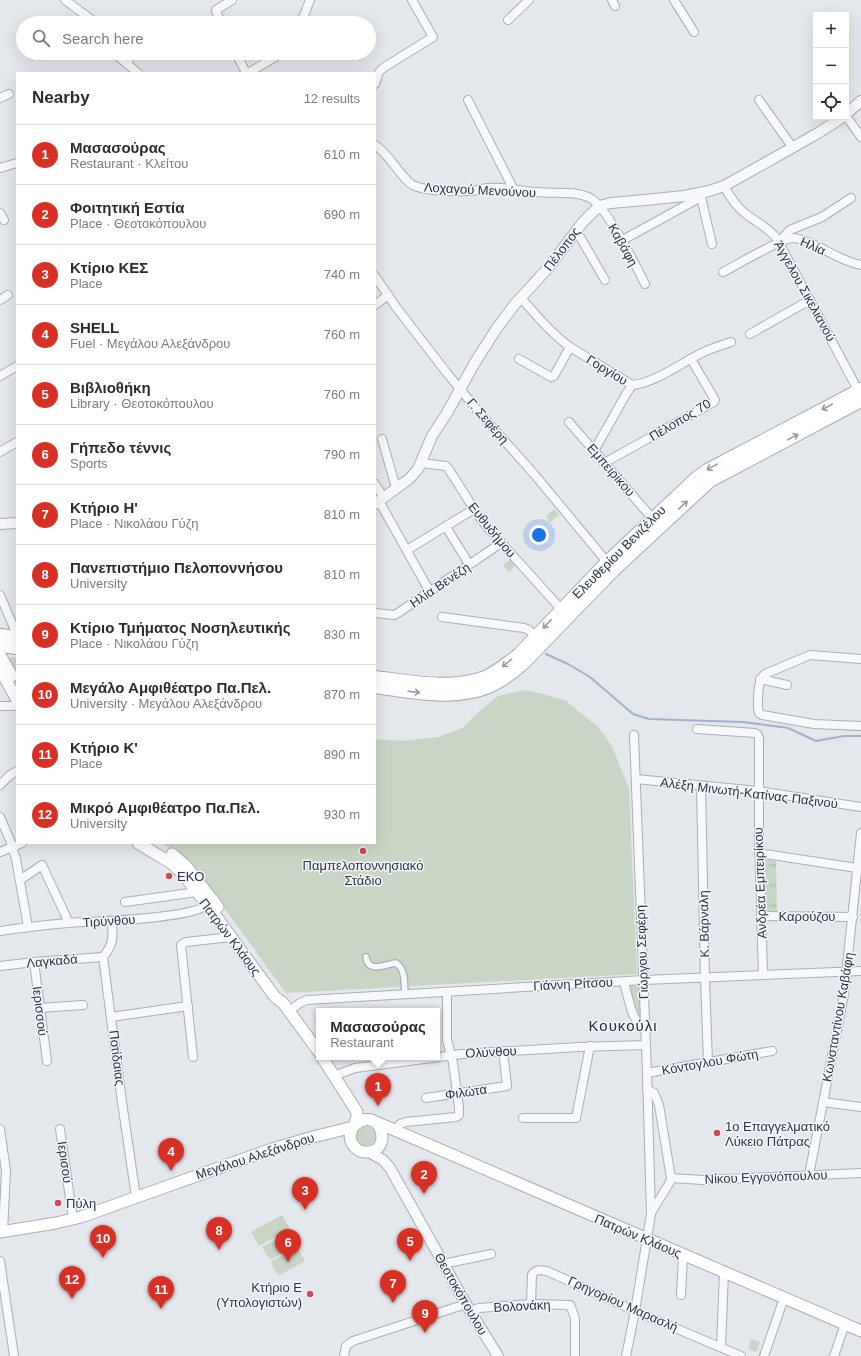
<!DOCTYPE html>
<meta charset="utf-8">
<style>
body{margin:0;font-family:Arial,sans-serif;background:#f2f2f3;color:#2b2b33}
.controls{position:absolute;right:12px;top:12px;display:grid;overflow:hidden;border-radius:0px;box-shadow:0 4px 16px #0002}
.controls button{width:36px;height:36px;display:grid;place-items:center;padding:0;border:0;border-bottom:1px solid #e1e1e2;background:#fff;color:#2b2b33;font:20px sans-serif}
.you{position:absolute;left:539px;top:535px;width:14px;height:14px;margin:-10px;border:3px solid #fff;border-radius:50%;background:#1a73e8;box-shadow:0 0 0 6px #1a73e833}
.badge{display:grid;place-items:center;width:26px;height:26px;border-radius:50%;background:#d93025;color:#fff;font-size:13px;font-weight:700}
.pin{position:absolute;translate:-50% -33px;filter:drop-shadow(0 1px 2px #0008)}
.pin::after{content:'';position:absolute;top:21px;width:14px;height:12px;background:inherit;clip-path:polygon(0 0,100% 0,50% 100%)}
.popup{position:absolute;left:316px;top:1008px;width:124px;height:52px;box-sizing:border-box;display:grid;place-content:center;border-radius:0px;background:#fff;filter:drop-shadow(0 1px 3px #0005);font-size:13px;white-space:nowrap;color:#7c7c81}
.popup b{font-size:15px;color:#2b2b33}
.popup::after{content:'';position:absolute;left:50%;top:100%;margin-left:-8px;border:8px solid transparent;border-top-color:#fff}
.list{margin:0;padding:0;list-style:none}
h2{display:flex;justify-content:space-between;align-items:center;height:52px;margin:0;padding:0 16px;font-size:17px}
h2 small{font-size:13px;font-weight:400;color:#7c7c81}
.list li{display:grid;grid-template-columns:26px 1fr auto;gap:12px;align-items:center;box-sizing:border-box;height:60px;padding:0 16px;border-top:1px solid #e1e1e2}
.list b{display:block;font-size:15px;white-space:nowrap}
.list p{margin:0;font-size:13px;white-space:nowrap;color:#7c7c81}
.list em{font-size:13px;font-style:normal;color:#7c7c81}
.icon{flex:none;width:22px;height:22px;fill:none;stroke:currentColor;stroke-width:2;stroke-linecap:round;stroke-linejoin:round}
.map{position:relative;flex:none;width:861px;height:1356px;overflow:hidden}
.search{position:absolute;background:#fff;box-shadow:0 4px 16px #0002;left:16px;top:16px;width:360px;height:44px;display:flex;align-items:center;gap:10px;box-sizing:border-box;padding:0 14px;border-radius:22px;color:#7c7c81;font-size:15px}
.panel{position:absolute;background:#fff;box-shadow:0 4px 16px #0002;left:16px;top:72px;width:360px;height:772px;border-radius:0px}
.map>svg:first-child{display:block}
</style>
<div class="map">
<svg width="861" height="1356" viewBox="0 0 861 1356">
<defs>
<pattern id="park-tufts" width="24" height="20" patternUnits="userSpaceOnUse"><rect width="24" height="20" fill="#c9d6c5"/><path d="M3 7l-1-3M5 7V3M7 7l1-3M15 17l-1-3M17 17v-4M19 17l1-3" fill="none" stroke="#adb8ab"/></pattern>
</defs>
<rect width="100%" height="100%" fill="#e4e7ec"/>
<g fill="#c9d6c5">
<polygon points="554,509 559,515 549,523 547,516"/>
<polygon points="510,560 515,566 509,572 503,565"/>
<polygon points="12,657 17,658 17,674 9,660"/>
<polygon points="525,690 544,694 566,701 598,727 612,746 629,789 637,974 286,993 192,864 182,856 162,843 375,843 375,739 401,741 438,737 463,728 477,713 498,696"/>
<polygon points="644,980 642,1027 624,982"/>
<circle cx="366" cy="1136" r="10"/>
<polygon points="282,1215 290,1229 259,1246 251,1232"/>
<polygon points="290,1231 297,1245 270,1260 262,1247"/>
<polygon points="297,1247 305,1261 278,1276 271,1262"/>
<polygon points="751,1339 760,1342 756,1352 748,1349"/>
</g>
<polygon fill="url(#park-tufts)" points="765,859 776,861 777,911 766,911"/>
<g fill="none" stroke-linecap="round" stroke-linejoin="round">
<polyline stroke="#9fb4cc" stroke-width="2" points="546,654 568,664 590,677 633,714 649,719 743,722 788,728 816,741 844,736 861,736"/>
<g stroke="#a9aeb7" stroke-width="8">
<path id="pedestrian" d="M366 957C368 974 385 964 396 963 406 970 404 983 405 994"/>
</g>
<g stroke="#a9aeb7" stroke-width="10">
<g id="minor">
<polyline points="65,0 96,23"/>
<polyline points="612,0 615,6"/>
<polyline points="674,0 694,32"/>
<polyline points="508,20 529,0"/>
<polyline points="221,23 216,11 216,10 232,0"/>
<polyline points="301,23 310,0"/>
<polyline points="114,53 138,73"/>
<polyline points="236,53 246,73"/>
<polyline points="127,64 132,53"/>
<polyline points="248,73 282,53"/>
<polyline points="375,84 379,72 383,68 433,37 412,0"/>
<polyline points="0,98 9,94"/>
<polyline points="468,100 514,190"/>
<polyline points="759,100 793,148"/>
<polyline points="846,116 861,137"/>
<path d="M375 145C391 155 402 181 415 186 428 191 456 192 469 191 476 191 481 189 487 188 503 186 520 191 536 192 554 194 573 190 590 198 606 205 636 266 645 284"/>
<polyline points="0,168 17,163"/>
<path d="M724 186C730 197 737 208 747 215 758 223 769 228 777 239L858 390"/>
<polyline points="701,197 712,244"/>
<polyline points="0,213 4,220"/>
<polyline points="576,230 605,280"/>
<polyline points="621,241 701,197 704,192"/>
<polyline points="779,242 790,230 822,217 851,198"/>
<path d="M723 272C737 265 780 239 792 238 801 238 811 243 819 247 833 254 845 262 861 265"/>
<polyline points="375,276 396,307 446,372 479,412 534,474 607,562"/>
<path d="M521 298C536 315 551 333 570 347L632 385C652 384 680 364 698 355 708 349 720 346 731 342"/>
<polyline points="0,300 8,295"/>
<polyline points="375,305 388,295"/>
<polyline points="750,334 810,300"/>
<polyline points="519,359 551,377 554,376 570,347"/>
<polyline points="0,376 17,366"/>
<polyline points="569,422 652,518"/>
<polyline points="382,439 396,488"/>
<polyline points="594,451 625,396 632,385"/>
<polyline points="0,452 17,442"/>
<polyline points="421,463 446,466 448,468 474,509 487,527 561,609"/>
<polyline points="604,463 714,402 715,400 691,359"/>
<polyline points="375,484 384,498"/>
<polyline points="379,501 430,592"/>
<polyline points="446,527 469,564"/>
<polyline points="407,550 474,509"/>
<polyline points="0,595 17,635"/>
<polyline points="375,613 394,615 398,613 501,543"/>
<polyline points="442,617 524,628 529,630 535,636"/>
<path d="M861 659 810 655 765 674C763 676 762 677 761 679 758 686 757 706 759 713L762 715 814 724 861 726"/>
<polyline points="760,679 787,685"/>
<polyline points="0,706 17,706"/>
<polyline points="697,729 755,733 758,735 759,738 759,836 763,975"/>
<polyline points="636,779 758,791 861,807"/>
<polyline points="0,785 10,775 17,771"/>
<polyline points="701,786 705,978 708,1062"/>
<polyline points="0,817 10,840 16,859 28,927"/>
<polyline points="0,852 22,843"/>
<polyline points="759,853 857,868"/>
<polyline points="20,880 42,865 69,923"/>
<polyline points="125,902 197,892"/>
<polyline points="761,916 853,917"/>
<path d="M112 921C113 937 114 944 103 957L122 1102 136 1197"/>
<path d="M0 931C28 927 57 923 85 922 109 921 196 918 210 903"/>
<polyline points="34,962 47,1061"/>
<polyline points="0,966 34,962 103,957"/>
<path d="M624 982C628 995 631 1022 645 1029"/>
<polyline points="40,1008 83,1005"/>
<polyline points="289,1011 300,1003 307,1000 644,980 861,971"/>
<polyline points="111,1017 188,1006"/>
<polyline points="193,1057 181,945 186,942 231,937"/>
<polyline points="647,1073 772,1051"/>
<polyline points="339,1074 355,1068 462,1054 579,1047 646,1045"/>
<polyline points="647,1089 654,1093 659,1105 671,1178 670,1182 651,1213"/>
<polyline points="426,1098 507,1086 503,1051"/>
<polyline points="823,1102 861,1107"/>
<polyline points="523,1118 576,1118 590,1046"/>
<polyline points="0,1129 6,1171 3,1232"/>
<polyline points="60,1129 73,1219"/>
<polyline points="395,1131 400,1124 406,1122 456,1117 459,1115 459,1108 453,1063 447,1040 447,992"/>
<polyline points="809,1175 844,994 861,833"/>
<polyline points="671,1178 703,1180 861,1173"/>
<polyline points="0,1261 14,1356"/>
<polyline points="443,1264 491,1254"/>
<polyline points="681,1295 683,1256"/>
<path d="M531 1304 532 1275C535 1269 541 1270 547 1271L635 1311 741 1356"/>
<polyline points="470,1312 479,1308 531,1304 570,1305 575,1318 575,1356"/>
<polyline points="721,1347 724,1273"/>
<polyline points="344,1356 346,1346 353,1341 466,1304"/>
<polyline points="626,1356 635,1311 651,1214 647,1073 634,735"/>
<polyline points="764,1356 784,1298"/>
<polyline points="834,1356 845,1324"/>
</g>
</g>
<g stroke="#a9aeb7" stroke-width="12">
<g id="tertiary">
<polyline points="846,114 861,101"/>
<polyline points="375,504 409,479 418,469 432,436 447,413 474,364 497,328 515,304 549,267 583,222 595,210 603,205 611,203 645,200 684,196 709,191 724,186 783,153 818,133 843,117"/>
<polyline points="0,524 17,523"/>
<polyline points="369,1152 383,1160 390,1168 466,1304 498,1356"/>
</g>
</g>
<g stroke="#a9aeb7" stroke-width="13">
<g id="secondary">
<polyline points="0,655 12,676"/>
<polyline points="0,669 17,700"/>
<polyline points="138,843 171,863 183,874 215,915 275,997 283,1003 319,1052"/>
<polyline points="172,854 186,866 218,907"/>
<path d="M322 1057 357 1112C359 1123 347 1130 351 1141 353 1147 359 1152 365 1152 395 1154 381 1103 355 1125"/>
<polyline points="376,1122 861,1331"/>
<polyline points="0,1232 56,1223 81,1217 272,1149 313,1137 353,1127"/>
</g>
</g>
<g stroke="#a3abb8" stroke-width="14">
<g id="primary">
<polyline points="0,635 17,637"/>
<polyline points="0,646 17,648"/>
<path d="M375 677C410 681 450 690 485 677 497 672 507 663 518 655L607 562 696 478 709 469 861 389"/>
<path d="M375 687C413 692 454 702 491 686 503 680 514 672 524 663L614 570 710 481 861 401"/>
</g>
</g>
<use href="#pedestrian" stroke="#f7f8fa" stroke-width="5.5"/>
<use href="#minor" stroke="#f7f8fa" stroke-width="8"/>
<use href="#tertiary" stroke="#f7f8fa" stroke-width="10"/>
<use href="#secondary" stroke="#fff" stroke-width="11"/>
<use href="#primary" stroke="#fff" stroke-width="12"/>
</g>
<defs><path id="oneway-shaft" d="M-6 0H5M1.5-3L5.5 0L1.5 3" fill="none" stroke-width="1.6" stroke-linecap="round" stroke-linejoin="round"/></defs>
<g stroke="#959aa2">
<use href="#oneway-shaft" transform="translate(827 407) rotate(152)"/>
<use href="#oneway-shaft" transform="translate(793 437) rotate(-28)"/>
<use href="#oneway-shaft" transform="translate(712 467) rotate(151)"/>
<use href="#oneway-shaft" transform="translate(683 505) rotate(-43)"/>
<use href="#oneway-shaft" transform="translate(547 624) rotate(134)"/>
<use href="#oneway-shaft" transform="translate(507 663) rotate(141)"/>
<use href="#oneway-shaft" transform="translate(414 692) rotate(7)"/>
</g>
<g fill="#d1495b" stroke="#f4f6f9" stroke-width="1.5">
<circle cx="363" cy="851" r="4"/>
<circle cx="169" cy="876" r="4"/>
<circle cx="717" cy="1133" r="4"/>
<circle cx="58" cy="1203" r="4"/>
<circle cx="310" cy="1294" r="4"/>
</g>
<g text-anchor="middle" dominant-baseline="central" stroke-width="3" stroke-linejoin="round" paint-order="stroke">
<g font-size="13" fill="#2b3445" stroke="#f4f6f9">
<text transform="translate(480 190) rotate(3)">Λοχαγού Μενούνου</text>
<text transform="translate(623 245) rotate(61)">Καβάφη</text>
<text transform="translate(813 246) rotate(24)">Ηλία</text>
<text transform="translate(562 249) rotate(-53)">Πέλοπος</text>
<text transform="translate(805 291) rotate(61)">Άγγελου Σικελιανού</text>
<text transform="translate(607 370) rotate(31)">Γοργίου</text>
<text transform="translate(680 420) rotate(-31)">Πέλοπος 70</text>
<text transform="translate(488 421) rotate(49)">Γ. Σεφέρη</text>
<text transform="translate(611 470) rotate(49)">Εμπειρίκου</text>
<text transform="translate(492 530) rotate(51)">Ευθυδήμου</text>
<text transform="translate(619 552) rotate(-45)">Ελευθερίου Βενιζέλου</text>
<text transform="translate(440 585) rotate(-34)">Ηλία Βενέζη</text>
<text transform="translate(749 793) rotate(7)">Αλέξη Μινωτή-Κατίνας Παξινού</text>
<text transform="translate(760 883) rotate(-92)">Ανδρέα Εμπειρίκου</text>
<text x="807" y="916">Καρούζου</text>
<text transform="translate(109 921) rotate(-4)">Τιρύνθου</text>
<text transform="translate(704 924) rotate(-91)">Κ. Βάρναλη</text>
<text transform="translate(230 937) rotate(53)">Πατρών Κλάους</text>
<text transform="translate(642 952) rotate(-92)">Γιώργου Σεφέρη</text>
<text transform="translate(52 961) rotate(-5)">Λαγκαδά</text>
<text transform="translate(573 984) rotate(-3)">Γιάννη Ρίτσου</text>
<text transform="translate(40 1011) rotate(83)">Ιερισσού</text>
<text transform="translate(838 1017) rotate(-80)">Κωνσταντίνου Καβάφη</text>
<text transform="translate(491 1052) rotate(-3)">Ολύνθου</text>
<text transform="translate(117 1058) rotate(83)">Ποτίδαιας</text>
<text transform="translate(710 1062) rotate(-10)">Κόντογλου Φώτη</text>
<text transform="translate(466 1092) rotate(-8)">Φιλώτα</text>
<text transform="translate(255 1156) rotate(-18)">Μεγάλου Αλεξάνδρου</text>
<text transform="translate(65 1162) rotate(82)">Ιερισού</text>
<text transform="translate(766 1177) rotate(-2)">Νίκου Εγγονόπουλου</text>
<text transform="translate(638 1236) rotate(23)">Πατρών Κλάους</text>
<text transform="translate(461 1294) rotate(60)">Θεοτοκόπουλου</text>
<text transform="translate(623 1304) rotate(24)">Γρηγορίου Μαρασλή</text>
<text transform="translate(522 1306) rotate(-3)">Βολονάκη</text>
</g>
<g font-size="13" fill="#2b3445" stroke="#f4f6f9" text-anchor="start">
<text x="363" y="865" text-anchor="middle">Παμπελοποννησιακό<tspan x="363" dy="15">Στάδιο</tspan></text>
<text x="177" y="876">EKO</text>
<text x="725" y="1126">1o Επαγγελματικό<tspan x="725" dy="15">Λύκειο Πάτρας</tspan></text>
<text x="66" y="1203">Πύλη</text>
<text x="302" y="1287" text-anchor="end">Κτήριο Ε<tspan x="302" dy="15">(Υπολογιστών)</tspan></text>
</g>
<g font-size="15" letter-spacing="1" fill="#1d2536" stroke="#f4f6f9">
<text x="623" y="1025">Κουκούλι</text>
</g>
</g>
</svg>
<div class="controls">
<button>+</button>
<button>−</button>
<button><svg class="icon" aria-label="locate" viewBox="0 0 24 24"><circle cx="12" cy="12" r="6"/><path d="M12 2v4M12 18v4M2 12h4M18 12h4"/></svg></button>
</div>
<div class="you"></div>
<div class="pin badge" style="left:378px;top:1106px">1</div>
<div class="popup"><b>Μασασούρας</b>Restaurant</div>
<div class="pin badge" style="left:424px;top:1194px">2</div>
<div class="pin badge" style="left:305px;top:1210px">3</div>
<div class="pin badge" style="left:171px;top:1171px">4</div>
<div class="pin badge" style="left:410px;top:1261px">5</div>
<div class="pin badge" style="left:288px;top:1262px">6</div>
<div class="pin badge" style="left:393px;top:1303px">7</div>
<div class="pin badge" style="left:219px;top:1250px">8</div>
<div class="pin badge" style="left:425px;top:1333px">9</div>
<div class="pin badge" style="left:103px;top:1258px">10</div>
<div class="pin badge" style="left:161px;top:1309px">11</div>
<div class="pin badge" style="left:72px;top:1299px">12</div>
<div class="search"><svg class="icon" aria-label="search" viewBox="0 0 24 24"><circle cx="10" cy="10" r="6"/><path d="M15 15l6 6"/></svg>Search here</div>
<section class="panel">
<h2>Nearby<small>12 results</small></h2>
<ul class="list">
<li><span class="badge">1</span><div><b>Μασασούρας</b><p>Restaurant · Κλείτου</p></div><em>610 m</em></li>
<li><span class="badge">2</span><div><b>Φοιτητική Εστία</b><p>Place · Θεοτοκόπουλου</p></div><em>690 m</em></li>
<li><span class="badge">3</span><div><b>Κτίριο ΚΕΣ</b><p>Place</p></div><em>740 m</em></li>
<li><span class="badge">4</span><div><b>SHELL</b><p>Fuel · Μεγάλου Αλεξάνδρου</p></div><em>760 m</em></li>
<li><span class="badge">5</span><div><b>Βιβλιοθήκη</b><p>Library · Θεοτοκόπουλου</p></div><em>760 m</em></li>
<li><span class="badge">6</span><div><b>Γήπεδο τέννις</b><p>Sports</p></div><em>790 m</em></li>
<li><span class="badge">7</span><div><b>Κτήριο Η'</b><p>Place · Νικολάου Γύζη</p></div><em>810 m</em></li>
<li><span class="badge">8</span><div><b>Πανεπιστήμιο Πελοποννήσου</b><p>University</p></div><em>810 m</em></li>
<li><span class="badge">9</span><div><b>Κτίριο Τμήματος Νοσηλευτικής</b><p>Place · Νικολάου Γύζη</p></div><em>830 m</em></li>
<li><span class="badge">10</span><div><b>Μεγάλο Αμφιθέατρο Πα.Πελ.</b><p>University · Μεγάλου Αλεξάνδρου</p></div><em>870 m</em></li>
<li><span class="badge">11</span><div><b>Κτήριο Κ'</b><p>Place</p></div><em>890 m</em></li>
<li><span class="badge">12</span><div><b>Μικρό Αμφιθέατρο Πα.Πελ.</b><p>University</p></div><em>930 m</em></li>
</ul>
</section>
</div>
